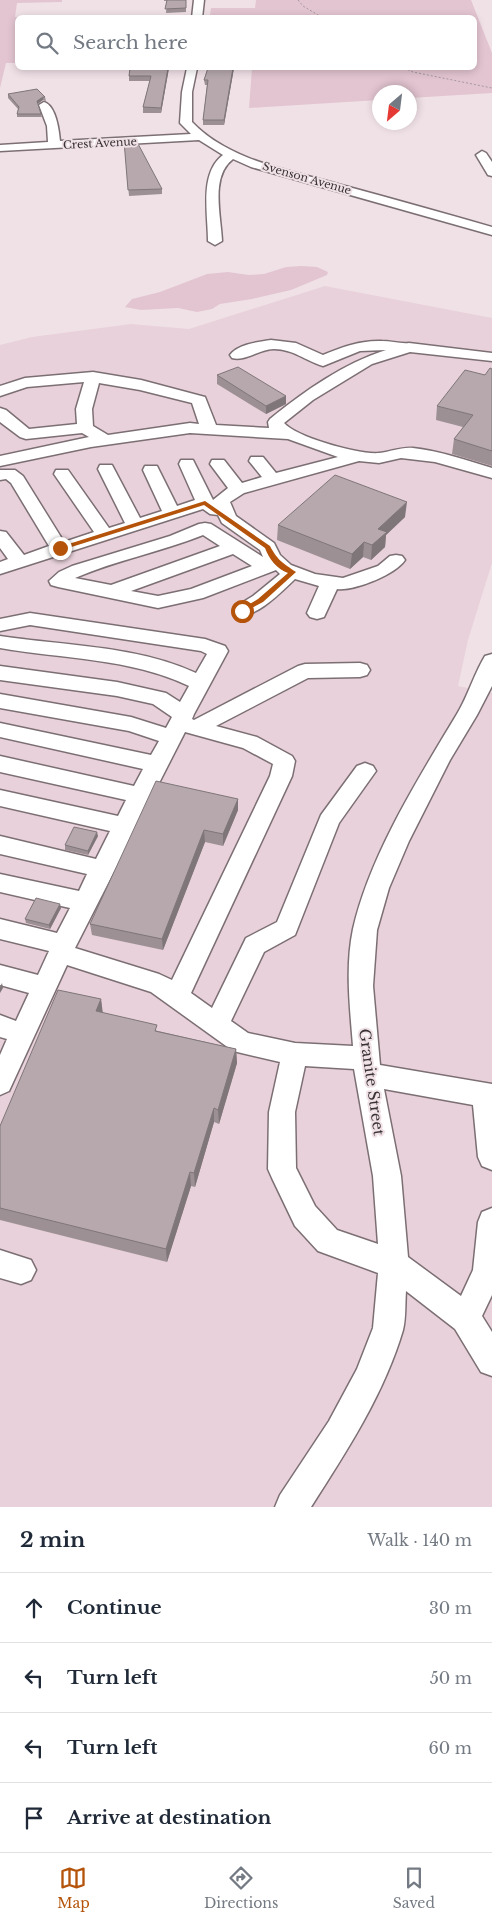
<!DOCTYPE html>
<meta charset="utf-8">
<style>
body{margin:0;font-family:"Libre Baskerville",serif;background:#f6f6f7;color:#1f2937}
.compass{position:absolute;left:372px;top:85px;width:45px;height:45px;border-radius:50%;background:#fff;box-shadow:0 2px 8px #0003;rotate:208deg}
.stop{position:absolute;width:15px;height:15px;margin:-11px;border:4px solid #b45309;border-radius:50%;background:#fff}
.stop.end{background:#b45309;border-color:#fff;box-shadow:0 1px 5px #0008}
.list{margin:0;padding:0;list-style:none}
h2{display:flex;justify-content:space-between;align-items:center;height:65px;margin:0;padding:0 20px;font-size:21px}
h2 small{font-size:16px;font-weight:400;color:#747a83}
.list li{display:grid;grid-template-columns:32px 1fr auto;gap:15px;align-items:center;box-sizing:border-box;height:70px;padding:0 20px;border-top:1px solid #e0e1e3}
.list b{display:block;font-size:19px;white-space:nowrap}
.list em{font-size:16px;font-style:normal;color:#747a83}
.icon{flex:none;width:28px;height:28px;fill:none;stroke:currentColor;stroke-width:2;stroke-linecap:round;stroke-linejoin:round}
.map{position:relative;flex:none;width:492px;height:1507px;overflow:hidden}
.search{position:absolute;background:#fff;box-shadow:0 2px 8px #0003;left:15px;right:15px;top:15px;height:55px;display:flex;align-items:center;gap:12px;box-sizing:border-box;padding:0 18px;border-radius:8px;color:#747a83;font-size:19px}
.sheet{height:345px;background:#fff}
nav{display:flex;justify-content:space-around;align-items:center;box-sizing:border-box;height:70px;border-top:1px solid #e0e1e3;background:#fff;font-size:14px;color:#747a83}
nav a{display:grid;justify-items:center;gap:2px}
nav .on{color:#b45309}
.map>svg:first-child{display:block}
</style>
<div class="map">
<svg width="492" height="1507" viewBox="0 0 492 1507">
<rect width="100%" height="100%" fill="#f0e1e7"/>
<polygon fill="#e8d1da" points="325,286 492,318 492,563 468,640 458,686 492,693 492,1507 0,1507 0,345 32,337 131,324 189,329"/>
<g fill="#e3c5d1">
<polygon points="0,0 62,0 62,2 17,3 15,17 61,17 18,18 17,63 6,63 0,88"/>
<polygon points="256,0 471,0 492,53 492,93 410,98 410,92 380,92 379,100 249,108 252,68 474,68 474,18 255,18 255,16 210,15 211,8 255,8"/>
<polygon points="301,266 317,267 328,272 327,275 291,290 252,299 220,304 212,309 197,312 178,308 141,310 125,307 132,299 160,292 207,274 228,272 249,275 264,274 286,267"/>
</g>
<g fill="none" stroke-linecap="round" stroke-linejoin="round">
<g stroke="#7c6f74" stroke-width="3">
<g id="minor">
<polygon points="194,0 204,0 202,18 192,18"/>
<path d="M187 68H197L192 92V122C230 162 294 171 345 186 394 199 443 213 492 227V235L251 167 233 159C210 176 221 216 222 241L215 245 208 241C208 214 199 173 223 155L199 140 0 151V145L48 142 47 126 39 105 44 102C56 106 59 130 60 141L191 134 180 123 182 92Z"/>
<polygon points="482,151 486,153 492,162 492,176 488,175 476,155"/>
<path d="M271 340 296 343 323 355C342 347 361 340 382 341 391 341 401 344 409 343L492 353V361L410 352 372 364 313 400 284 423C296 437 359 455 379 453 391 452 400 447 413 448 440 451 466 460 492 468V478L435 462 401 458 379 463 359 461 244 493 230 502 236 516 274 543 280 555 291 565 315 574 343 578 378 566 390 556 396 555 402 556 405 560C395 575 354 591 337 589L324 617 317 619 310 617 307 613 319 586 295 579C281 592 255 620 235 615L233 611 235 607 253 596 280 574 276 570 203 598 158 608 58 587 51 585 49 581 59 572 72 566 170 536 199 524 205 523 211 524 263 557 260 550 222 523 218 515 210 514 203 509 0 574V562L8 559 0 548V531L6 532 24 555 49 546 11 483 6 479 0 480V470H15L23 476 64 542 94 532 54 474 56 470H68L109 528 125 523 98 469 100 465H112L140 518 162 511 143 470 145 466H157L177 506 195 500 179 464 181 460H193L213 500 228 488 210 464 212 460H224L242 483 262 477 249 461 251 457H263L276 473 338 457 288 439 190 433 91 447 0 466V456L89 437 82 433 26 439 20 437 0 422V408L6 410 29 429 77 424 76 409 84 382 27 387 0 396V386L25 378 93 372 141 380 205 397 216 425 269 428 268 422 270 419C306 390 343 364 386 350L360 351 323 366C306 361 293 349 274 349 259 349 245 362 232 358L230 355C238 344 258 342 271 340ZM99 383 140 390 192 403 199 424 190 423 108 435 93 426 92 409ZM203 535 220 546 111 585 75 578C116 560 161 552 203 535ZM233 554 252 566 191 589 158 596 131 591Z"/>
<path d="M30 613 205 639 225 646 228 651 194 714 192 719 194 720 298 666 305 664 360 663 367 665 370 670 367 675 360 677 308 678 216 726 257 737 292 756 295 761 292 776 191 993 212 1008 246 938 277 922 321 815 357 766 365 763 373 766 376 771 339 823 295 935 264 952 231 1021 248 1033 295 1043 353 1046C350 1008 345 967 353 929 370 855 418 779 457 714 468 696 474 674 485 656L492 654V686L477 715 450 760 409 841 389 888 377 930 373 986 380 1065 492 1084V1170L482 1166 478 1157 473 1105 384 1089 401 1176 408 1257 461 1296 473 1270 478 1222 482 1212 492 1208V1295L482 1316 492 1332V1376L481 1372 455 1329 406 1291C405 1304 406 1318 403 1330 384 1394 347 1451 311 1507H275L280 1495 329 1421 357 1369 373 1328 378 1273 318 1251 295 1226 272 1178 268 1169 269 1112 280 1062 233 1051 151 992 67 965 9 1091 0 1095V1055L7 1039 0 1037V1015L16 1021 29 993 0 985V965L38 975 49 951 0 939V919L57 933 70 908 0 892V874L79 891 87 874 0 854V836L96 859 110 831 0 806V790L118 816 126 800 0 772V756L134 786 143 769 0 737V723L151 755 159 741 129 731 0 708V694L131 717 166 728 172 717 153 704 117 696 0 680V666L117 682 166 693 180 702 189 686C130 658 63 659 0 648V636C65 646 135 645 196 673L207 654 201 651 30 625 0 631V619ZM185 732 243 748 273 764 270 776 172 980 159 974 75 948ZM305 1066 354 1069 373 1176 378 1244 337 1230 315 1206 296 1168 295 1112Z"/>
<polygon points="0,1250 31,1260 36,1270 31,1280 21,1284 0,1278"/>
</g>
</g>
<g stroke="#a5999e" stroke-width="1" stroke-dasharray="2 2" stroke-linecap="butt">
<polyline points="298,0 303,6 323,18"/>
<polyline points="404,68 413,72 492,88"/>
</g>
<use href="#minor" fill="#fff" fill-rule="evenodd"/>
</g>
<g fill="#9d9095">
<polygon points="164,0 186,0 186,12 166,13 167,1 164,1"/>
<polygon points="130,68 169,68 161,113 143,113 143,107 150,81 129,81 129,76"/>
<polygon points="208,68 234,68 224,125 203,125 203,120 207,85 205,85 204,80"/>
<polygon points="8,94 45,97 46,101 43,100 38,104 42,117 17,117 17,114 18,109 8,98"/>
<polygon points="124,141 162,189 162,194 129,196"/>
<polygon points="492,369 492,466 452,454 454,439 463,427 436,420 437,406 485,375"/>
<polygon points="217,375 286,396 286,404 266,414 217,384"/>
<polygon points="405,517 386,535 385,547 371,560 363,557 350,569 277,540 278,525"/>
<polygon points="238,799 238,810 223,846 205,842 163,950 92,935 90,924"/>
<polygon points="98,836 88,855 65,850 65,845"/>
<polygon points="61,908 50,929 26,923 25,919"/>
<polygon points="101,999 102,1013 158,1031 236,1049 237,1063 219,1124 214,1122 195,1187 191,1186 167,1262 0,1220 0,1126"/>
</g>
<g fill="#7f7679">
<polygon points="168,68 169,68 161,113 161,108"/>
<polygon points="233,68 234,68 224,125 224,120"/>
<polygon points="43,97 43,100 37,104 37,101"/>
<polygon points="286,396 286,404 266,414 266,406"/>
<polygon points="407,502 405,517 386,535 385,547 371,560 372,545 378,529"/>
<polygon points="364,542 363,557 350,569 352,554"/>
<polygon points="238,799 238,810 223,846 223,834"/>
<polygon points="204,830 205,842 163,950 162,939"/>
<polygon points="97,832 98,836 88,855 88,851"/>
<polygon points="60,904 61,908 50,929 49,925"/>
<polygon points="2,983 3,988 0,993 0,987"/>
<polygon points="101,999 103,1014 96,1011"/>
<polygon points="236,1049 237,1063 219,1124 218,1110"/>
<polygon points="214,1108 214,1122 195,1187 194,1173"/>
<polygon points="190,1172 191,1186 167,1262 166,1249"/>
</g>
<g fill="#b6a8ad" stroke="#7f7679">
<polygon points="167,0 186,0 186,8 165,9"/>
<polygon points="130,68 168,68 161,108 143,107 151,76 129,76"/>
<polygon points="208,68 233,68 224,120 203,120 208,80 204,80"/>
<polygon points="37,89 45,97 43,97 37,101 41,114 17,114 19,107 8,94"/>
<polygon points="136,140 162,189 128,190 124,141"/>
<polygon points="238,367 286,396 266,406 217,375"/>
<polygon points="490,368 492,369 492,451 454,439 473,415 437,406 465,370 485,375"/>
<polygon points="335,475 407,502 378,529 387,532 372,545 364,542 352,554 278,525"/>
<polygon points="156,781 238,799 223,834 204,830 162,939 90,924"/>
<polygon points="74,827 97,832 88,851 65,845"/>
<polygon points="36,898 60,904 49,925 25,919"/>
<polygon points="58,990 101,999 96,1011 157,1025 155,1031 236,1049 218,1110 214,1108 194,1173 190,1172 166,1249 0,1208 0,1126"/>
</g>
<path fill="#b45309" d="M205 501 270 546C278 561 283 563 296 572L263 602 244 612 238 611 258 599 288 573C277 569 269 559 265 548L204 505 62 550 56 548Z"/>
<g text-anchor="middle" dominant-baseline="central" stroke-width="4" stroke-linejoin="round" paint-order="stroke">
<g font-size="11" fill="#383235" stroke="#f0e1e7">
<text transform="translate(100 143) rotate(-3)">Crest Avenue</text>
<text transform="translate(307 178) rotate(16)">Svenson Avenue</text>
</g>
<g font-size="15" fill="#383235" stroke="#f0e1e7">
<text transform="translate(372 1082) rotate(82)">Granite Street</text>
</g>
</g>
</svg>
<svg class="compass" viewBox="-18 -18 36 36"><path d="M0-13l5 13h-10z" fill="#e53935"/><path d="M0 13l5-13h-10z" fill="#747a83"/></svg>
<div class="stop" style="left:242px;top:611px"></div>
<div class="stop end" style="left:60px;top:548px"></div>
<div class="search"><svg class="icon" aria-label="search" viewBox="0 0 24 24"><circle cx="10" cy="10" r="6"/><path d="M15 15l6 6"/></svg>Search here</div>
</div>
<section class="sheet">
<h2>2 min<small>Walk · 140 m</small></h2>
<ul class="list">
<li><svg class="icon" aria-label="ahead" viewBox="0 0 24 24"><path d="M12 20V5M6 11l6-6 6 6"/></svg><div><b>Continue</b></div><em>30 m</em></li>
<li><svg class="icon" aria-label="left" viewBox="0 0 24 24"><path d="M17 20v-9H6M10 6l-5 5 5 5"/></svg><div><b>Turn left</b></div><em>50 m</em></li>
<li><svg class="icon" aria-label="left" viewBox="0 0 24 24"><path d="M17 20v-9H6M10 6l-5 5 5 5"/></svg><div><b>Turn left</b></div><em>60 m</em></li>
<li><svg class="icon" aria-label="arrive" viewBox="0 0 24 24"><path d="M6 21V4h12l-3 4 3 4H6"/></svg><div><b>Arrive at destination</b></div></li>
</ul>
</section>
<nav>
<a class="on"><svg class="icon" aria-label="map" viewBox="0 0 24 24"><path d="M3 6l6-2 6 2 6-2v14l-6 2-6-2-6 2zM9 4v14M15 6v14"/></svg>Map</a>
<a><svg class="icon" aria-label="directions" viewBox="0 0 24 24"><path d="M12 3l9 9-9 9-9-9zM9 14v-3h6M13 9l2 2-2 2"/></svg>Directions</a>
<a><svg class="icon" aria-label="saved" viewBox="0 0 24 24"><path d="M7 4h10v16l-5-4-5 4z"/></svg>Saved</a>
</nav>
